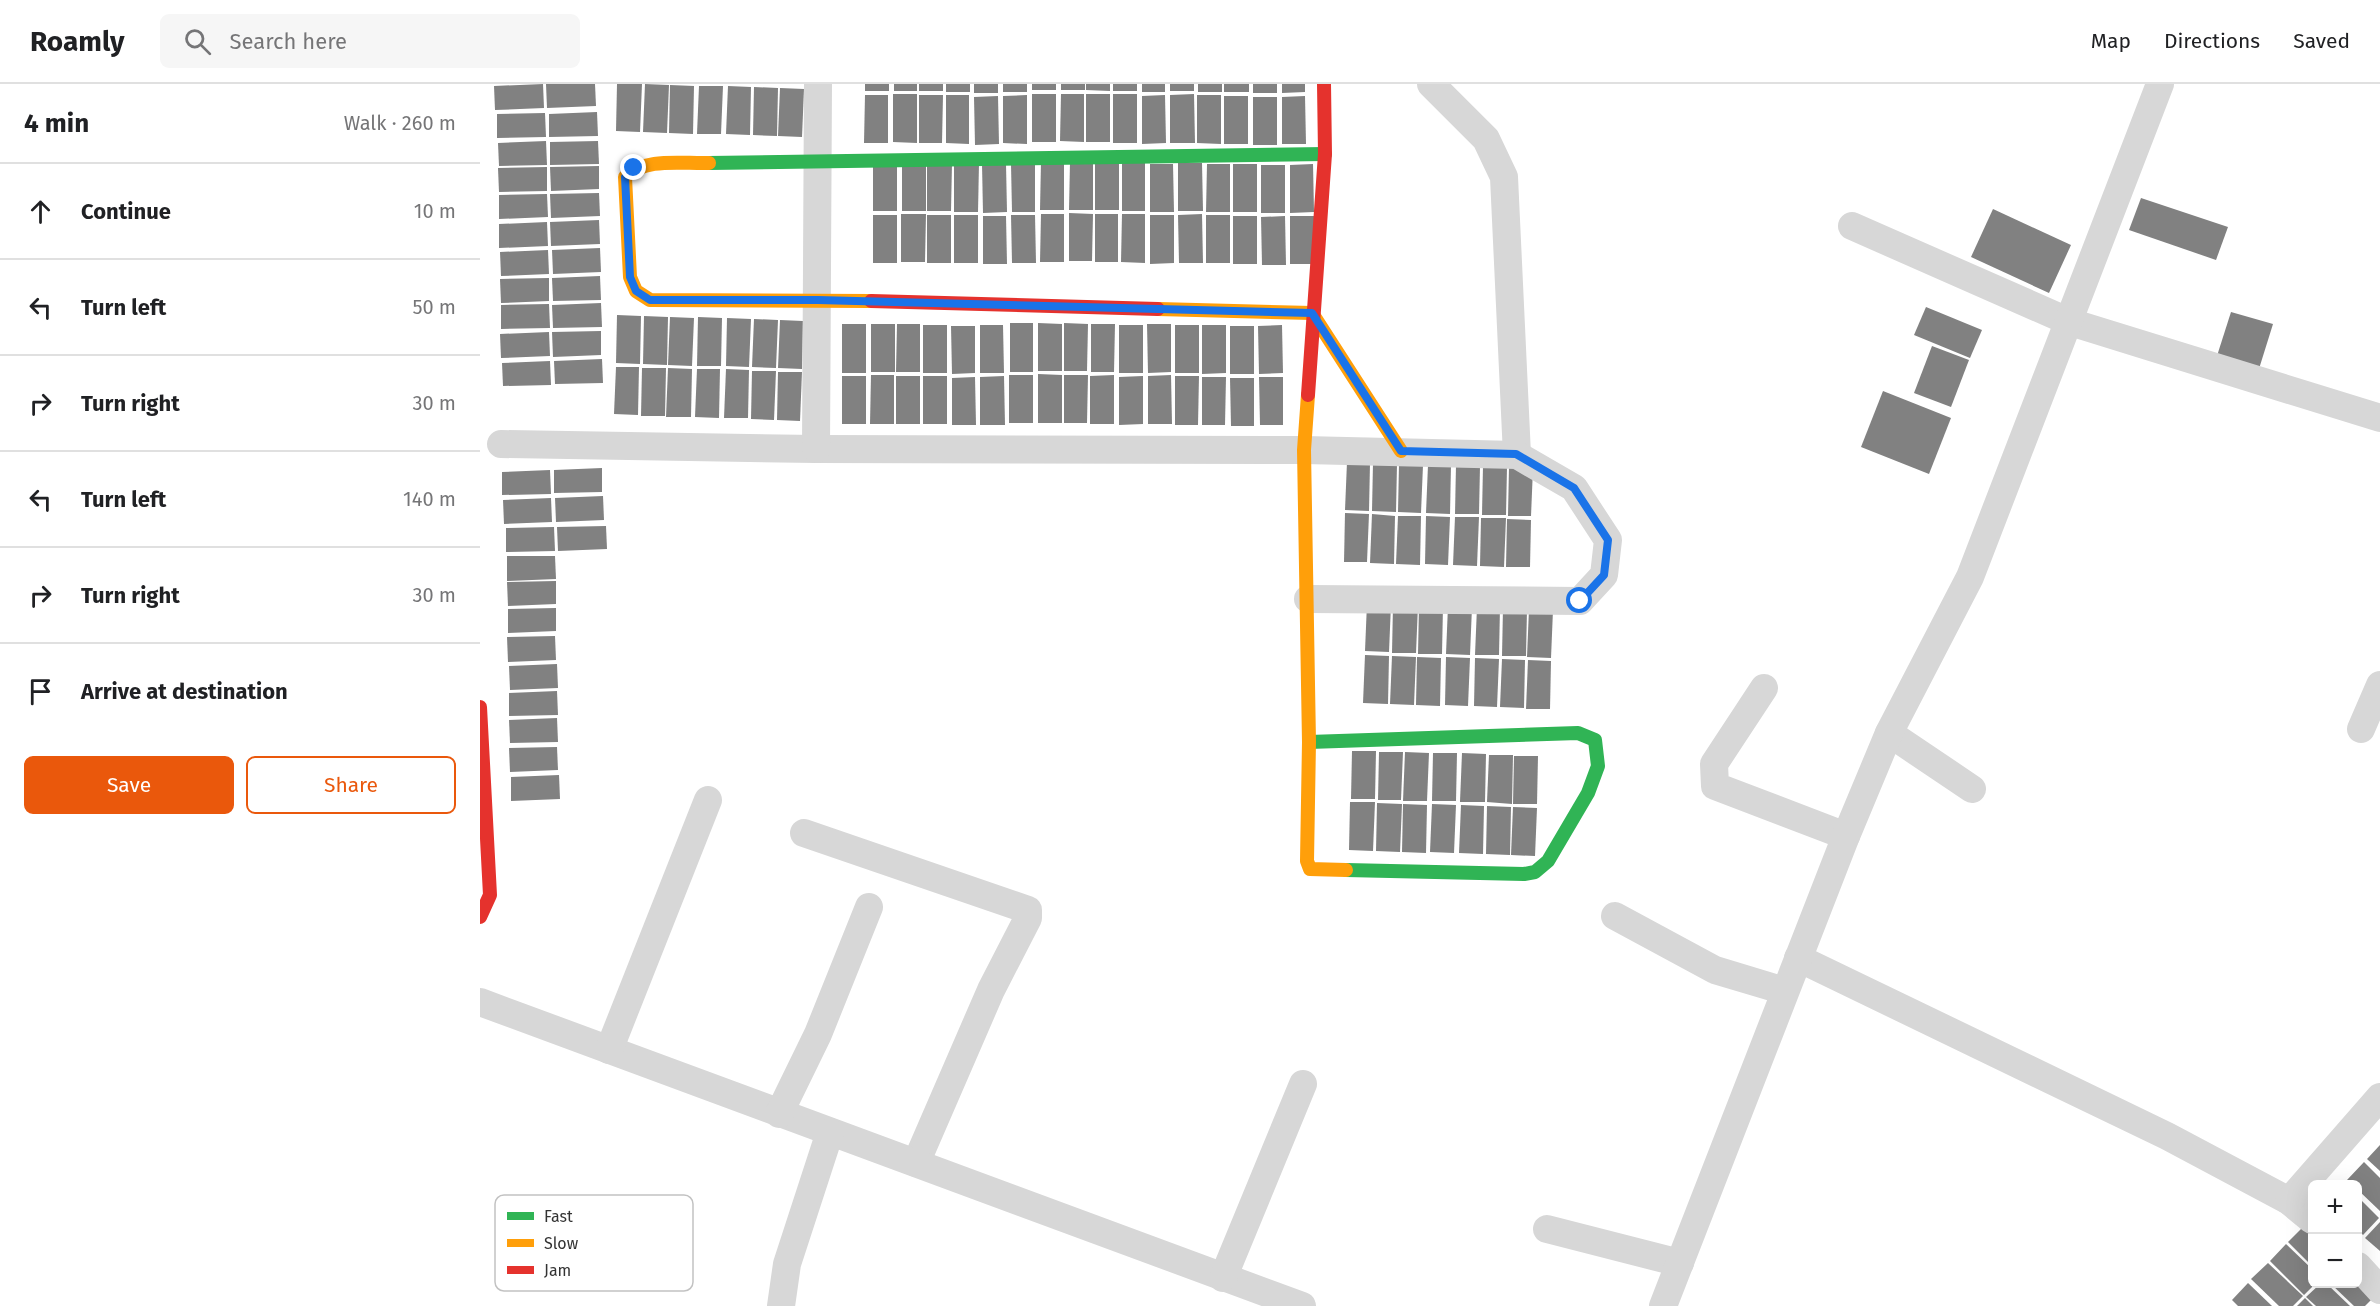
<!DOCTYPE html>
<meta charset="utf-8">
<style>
body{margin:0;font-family:"Fira Sans",sans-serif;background:#f6f6f6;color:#202124}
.controls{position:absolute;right:18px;bottom:18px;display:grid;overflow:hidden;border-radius:9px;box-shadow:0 6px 24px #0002}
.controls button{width:54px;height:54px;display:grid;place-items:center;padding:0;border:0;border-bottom:2px solid #e0e0e0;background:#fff;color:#202124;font:30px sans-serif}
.stop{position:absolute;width:18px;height:18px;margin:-14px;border:4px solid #1a73e8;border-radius:50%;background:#fff}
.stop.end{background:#1a73e8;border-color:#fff;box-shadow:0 2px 6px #0008}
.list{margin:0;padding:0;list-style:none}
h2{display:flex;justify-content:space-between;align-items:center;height:78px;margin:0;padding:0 24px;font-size:26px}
h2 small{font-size:20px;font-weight:400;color:#757577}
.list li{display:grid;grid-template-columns:39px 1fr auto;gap:18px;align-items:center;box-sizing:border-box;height:96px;padding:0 24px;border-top:2px solid #e0e0e0}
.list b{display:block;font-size:22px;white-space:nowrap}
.list em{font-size:20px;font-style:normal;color:#757577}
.actions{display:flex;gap:12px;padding:18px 24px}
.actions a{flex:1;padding:14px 0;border:2px solid #ea580c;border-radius:9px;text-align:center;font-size:21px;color:#ea580c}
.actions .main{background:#ea580c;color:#fff}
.icon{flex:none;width:33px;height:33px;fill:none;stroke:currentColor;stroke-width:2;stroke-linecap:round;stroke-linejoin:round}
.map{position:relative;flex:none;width:1900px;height:1222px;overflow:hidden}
header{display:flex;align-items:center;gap:36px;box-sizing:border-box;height:84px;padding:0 30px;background:#fff;border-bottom:2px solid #e0e0e0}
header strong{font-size:28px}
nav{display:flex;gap:33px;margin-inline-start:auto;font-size:21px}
.search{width:420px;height:54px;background:#f6f6f6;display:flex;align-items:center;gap:15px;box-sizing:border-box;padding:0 21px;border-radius:9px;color:#757577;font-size:22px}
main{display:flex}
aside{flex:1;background:#fff}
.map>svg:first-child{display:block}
</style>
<header>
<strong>Roamly</strong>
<div class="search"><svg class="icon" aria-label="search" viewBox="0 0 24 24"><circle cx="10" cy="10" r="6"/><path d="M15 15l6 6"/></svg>Search here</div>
<nav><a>Map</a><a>Directions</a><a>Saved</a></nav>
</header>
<main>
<aside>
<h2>4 min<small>Walk · 260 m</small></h2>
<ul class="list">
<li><svg class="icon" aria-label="ahead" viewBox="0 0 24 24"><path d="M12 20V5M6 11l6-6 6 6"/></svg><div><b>Continue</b></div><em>10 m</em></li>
<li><svg class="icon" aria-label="left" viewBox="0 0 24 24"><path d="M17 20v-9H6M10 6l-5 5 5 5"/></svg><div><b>Turn left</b></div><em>50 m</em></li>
<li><svg class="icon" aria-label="right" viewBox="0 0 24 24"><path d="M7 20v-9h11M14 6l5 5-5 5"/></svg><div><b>Turn right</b></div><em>30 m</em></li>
<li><svg class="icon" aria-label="left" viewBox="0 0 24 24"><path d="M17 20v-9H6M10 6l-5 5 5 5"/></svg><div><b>Turn left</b></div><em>140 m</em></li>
<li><svg class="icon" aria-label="right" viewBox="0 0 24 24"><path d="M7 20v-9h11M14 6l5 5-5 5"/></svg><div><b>Turn right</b></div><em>30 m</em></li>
<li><svg class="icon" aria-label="arrive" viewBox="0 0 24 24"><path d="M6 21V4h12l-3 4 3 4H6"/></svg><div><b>Arrive at destination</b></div></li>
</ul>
<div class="actions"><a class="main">Save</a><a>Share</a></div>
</aside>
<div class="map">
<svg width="1900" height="1222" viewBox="0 0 1900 1222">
<rect width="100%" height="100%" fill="#fff"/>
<g fill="#818181">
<polygon points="63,0 64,24 15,26 14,2"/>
<polygon points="66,0 115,0 116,22 67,24"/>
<polygon points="137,0 162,0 160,48 136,47"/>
<polygon points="165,0 189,1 187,49 163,48"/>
<rect x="385" y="0" width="24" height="7"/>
<rect x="414" y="0" width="23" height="7"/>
<rect x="439" y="0" width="24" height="7"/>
<rect x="466" y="0" width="24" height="8"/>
<rect x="494" y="0" width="24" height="9"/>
<rect x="523" y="0" width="24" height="8"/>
<rect x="552" y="0" width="24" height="6"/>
<rect x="581" y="0" width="24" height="6"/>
<polygon points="606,0 630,0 630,7 606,6"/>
<rect x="633" y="0" width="24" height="7"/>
<rect x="662" y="0" width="23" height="8"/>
<rect x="690" y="0" width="24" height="7"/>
<rect x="718" y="0" width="24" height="8"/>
<rect x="744" y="0" width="25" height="8"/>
<rect x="773" y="0" width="24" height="9"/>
<polygon points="802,0 825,0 825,8 802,9"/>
<polygon points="190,1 214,2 213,50 189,49"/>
<polygon points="219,2 243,2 241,50 217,50"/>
<polygon points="248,2 271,3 270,51 246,50"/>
<polygon points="274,3 298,4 297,52 273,51"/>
<polygon points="300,4 324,5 322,53 298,52"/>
<polygon points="413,10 437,10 437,59 413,58"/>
<rect x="552" y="10" width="24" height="48"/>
<polygon points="581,10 604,10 604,58 580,57"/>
<rect x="606" y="10" width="24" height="48"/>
<rect x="633" y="10" width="24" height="49"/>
<polygon points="714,10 715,59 690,59 690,11"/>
<polygon points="385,11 408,11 408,59 384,59"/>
<polygon points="439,11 463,11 462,59 439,59"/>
<polygon points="466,11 489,11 489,60 466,59"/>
<polygon points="547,11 547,60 523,59 523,12"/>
<polygon points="685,11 686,59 662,60 662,12"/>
<polygon points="717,11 741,11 741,60 717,59"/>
<polygon points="518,12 519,60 495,61 494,13"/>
<rect x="744" y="12" width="24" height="48"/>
<polygon points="825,12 826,60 802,60 802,13"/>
<rect x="773" y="13" width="24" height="48"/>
<polygon points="117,28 118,52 69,53 69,30"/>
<polygon points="65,29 66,53 17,54 17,30"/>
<polygon points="66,57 67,81 19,82 18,59"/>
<polygon points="118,57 119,80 70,81 70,58"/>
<polygon points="561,78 584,78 584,126 560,126"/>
<polygon points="590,78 613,78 613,126 589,126"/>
<polygon points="615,78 639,79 639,126 615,126"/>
<polygon points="642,78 665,79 665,127 642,127"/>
<rect x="393" y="79" width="24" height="48"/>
<rect x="422" y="79" width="24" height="48"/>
<polygon points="447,79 472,79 471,127 447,127"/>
<polygon points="474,79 499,79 498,128 474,128"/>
<polygon points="555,79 555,128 532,128 531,80"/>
<polygon points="698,79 722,79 723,127 698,127"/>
<polygon points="502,80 526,80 527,128 503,129"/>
<polygon points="670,80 693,80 694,128 670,128"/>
<polygon points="727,80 750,80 750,128 726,128"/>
<rect x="753" y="80" width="24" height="48"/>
<polygon points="833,80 834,128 810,129 810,81"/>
<rect x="781" y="81" width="24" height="48"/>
<polygon points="119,82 119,105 71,107 70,83"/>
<polygon points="67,83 67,107 19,108 18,84"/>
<polygon points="119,109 120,132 71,134 70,110"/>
<polygon points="67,110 68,133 19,135 19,111"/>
<polygon points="1661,114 1748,143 1736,176 1649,146"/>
<polygon points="1513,125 1591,161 1569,209 1491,173"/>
<polygon points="589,129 613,130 612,177 589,177"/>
<polygon points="421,130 446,130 445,178 421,178"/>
<polygon points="561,130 584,130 584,178 560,178"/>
<rect x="615" y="130" width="23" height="48"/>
<polygon points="642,130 665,130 665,179 641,178"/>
<polygon points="722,130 723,179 699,179 698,131"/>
<rect x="393" y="131" width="24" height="48"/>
<rect x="447" y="131" width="24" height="48"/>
<rect x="474" y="131" width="24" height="48"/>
<polygon points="531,131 555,131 556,179 532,179"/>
<polygon points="670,131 694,131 694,179 670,180"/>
<rect x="726" y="131" width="24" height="48"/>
<polygon points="503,132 526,132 527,180 503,180"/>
<rect x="753" y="132" width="24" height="48"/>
<polygon points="805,132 806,181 782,181 781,133"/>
<rect x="810" y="132" width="24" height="48"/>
<polygon points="119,136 120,160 71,162 70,138"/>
<polygon points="67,138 68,162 19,164 19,140"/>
<polygon points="120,164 121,188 73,190 72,166"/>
<polygon points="68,166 69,190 21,192 20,168"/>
<polygon points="120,192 121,216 73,217 72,194"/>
<polygon points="69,194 69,217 21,219 20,195"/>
<polygon points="121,219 122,243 73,244 72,221"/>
<polygon points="69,220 70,244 21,245 21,221"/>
<polygon points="1446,223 1502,246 1490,274 1434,251"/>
<polygon points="1751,228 1793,240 1778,288 1736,275"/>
<polygon points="137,231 161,232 160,280 136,279"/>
<polygon points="164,232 188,233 187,281 163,280"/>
<polygon points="190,233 214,234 212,282 188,281"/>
<polygon points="218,233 242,234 241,282 217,282"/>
<polygon points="247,234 271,235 269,283 246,282"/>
<polygon points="274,235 298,236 296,284 272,283"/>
<polygon points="300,236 323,237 322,285 298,284"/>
<rect x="530" y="239" width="23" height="49"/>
<polygon points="558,239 582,240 582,287 558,287"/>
<polygon points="584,239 608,240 607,287 584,287"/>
<rect x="362" y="240" width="24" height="49"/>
<rect x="391" y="240" width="24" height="48"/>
<polygon points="417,240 440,240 440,288 416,288"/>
<polygon points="611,240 635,240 634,288 611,288"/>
<polygon points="667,240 691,240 691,288 668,289"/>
<rect x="443" y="241" width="24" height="48"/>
<polygon points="500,241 523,241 524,289 500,289"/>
<rect x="639" y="241" width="24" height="48"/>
<rect x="695" y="241" width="24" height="48"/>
<polygon points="722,241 746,241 746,289 722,290"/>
<polygon points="802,241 803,289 779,290 778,242"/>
<polygon points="471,242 495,242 495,289 472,290"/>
<rect x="750" y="242" width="24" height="48"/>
<polygon points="121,247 121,271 73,273 72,248"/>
<polygon points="69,248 70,272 21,274 20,250"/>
<polygon points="1452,262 1489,276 1471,323 1434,309"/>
<polygon points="122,275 123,299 75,300 74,277"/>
<polygon points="70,277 71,301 23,302 22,279"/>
<polygon points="136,283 159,283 158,331 134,330"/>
<polygon points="162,284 186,284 185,332 161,332"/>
<polygon points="188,284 212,285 211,333 186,333"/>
<polygon points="217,285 240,285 239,334 215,333"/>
<polygon points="246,285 269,286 268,334 244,334"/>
<polygon points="272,287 296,287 294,336 271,335"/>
<polygon points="298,288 322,288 320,337 297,336"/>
<polygon points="558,290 582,291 582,339 558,339"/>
<polygon points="391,291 414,291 414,340 390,340"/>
<rect x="529" y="291" width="24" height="48"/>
<polygon points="584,291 608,291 607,339 584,339"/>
<polygon points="634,291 634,340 610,340 610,292"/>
<polygon points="691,291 692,340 668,340 668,292"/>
<rect x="362" y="292" width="24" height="48"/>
<rect x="416" y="292" width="24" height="48"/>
<rect x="443" y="292" width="24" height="48"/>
<polygon points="524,292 525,341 500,341 500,293"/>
<polygon points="663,292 663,340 639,341 639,293"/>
<polygon points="695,292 719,292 718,341 695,341"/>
<polygon points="495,293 496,341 472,341 472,294"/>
<polygon points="722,293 746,293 745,341 722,341"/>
<polygon points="779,293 803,293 803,341 780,341"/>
<polygon points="750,294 774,294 774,342 751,342"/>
<polygon points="1403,307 1471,334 1449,390 1381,363"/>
<polygon points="867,378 890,379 889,427 865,426"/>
<polygon points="893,379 917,380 916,428 892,427"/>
<polygon points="919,380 943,381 941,429 918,428"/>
<polygon points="948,381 971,381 970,430 946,429"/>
<polygon points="976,381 1000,382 999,430 975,430"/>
<polygon points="1003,382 1027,383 1026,431 1002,431"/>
<polygon points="1029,383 1053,384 1051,432 1028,432"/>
<polygon points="122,384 122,408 74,409 74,386"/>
<polygon points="70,386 71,410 22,411 22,388"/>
<polygon points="123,412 124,436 76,438 75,414"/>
<polygon points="71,414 72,438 24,440 23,416"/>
<polygon points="865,429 889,430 887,478 864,478"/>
<polygon points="892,430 915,432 914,480 890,479"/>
<polygon points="918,432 941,432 940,481 916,480"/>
<polygon points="946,432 970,433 968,481 945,480"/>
<polygon points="975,433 999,433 997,482 973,481"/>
<polygon points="1001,434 1026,434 1024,483 1000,482"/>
<polygon points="1027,435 1051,436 1050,483 1026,483"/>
<polygon points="126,442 127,465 78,467 77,443"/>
<polygon points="74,443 75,467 26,468 26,444"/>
<polygon points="27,472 75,472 76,495 27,497"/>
<polygon points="76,497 76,520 28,522 27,498"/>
<polygon points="887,519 911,520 909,568 885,567"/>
<polygon points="913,521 938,521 936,569 912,569"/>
<polygon points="939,522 963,522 962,570 938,570"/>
<polygon points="968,522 992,523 990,571 966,570"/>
<polygon points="997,523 1020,523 1019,571 995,571"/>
<polygon points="76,524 76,547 28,549 28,525"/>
<polygon points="1023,524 1047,525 1046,572 1022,572"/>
<polygon points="1049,525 1073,526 1071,574 1047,573"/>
<polygon points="75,552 76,576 28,578 27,553"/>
<polygon points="885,571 909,572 908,620 883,619"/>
<polygon points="912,572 936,573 934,621 910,620"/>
<polygon points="937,573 961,574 960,622 936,621"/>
<polygon points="966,573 990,574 988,622 965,621"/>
<polygon points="995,574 1019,575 1017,623 994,622"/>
<polygon points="1022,575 1045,576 1044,624 1020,623"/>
<polygon points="1048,576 1071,577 1070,625 1046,625"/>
<polygon points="77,580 78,604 30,606 29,582"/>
<polygon points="77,607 78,631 29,632 29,609"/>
<polygon points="77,634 78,658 30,659 29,636"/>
<polygon points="77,663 78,686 30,688 29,664"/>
<polygon points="872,667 896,667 895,715 871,715"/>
<polygon points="899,668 923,668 921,716 898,716"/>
<polygon points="925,668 949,669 947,717 923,717"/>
<polygon points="953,669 977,669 976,717 952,717"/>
<polygon points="982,669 1006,670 1005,718 980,718"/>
<polygon points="1009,671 1033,671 1032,720 1007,718"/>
<polygon points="1034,672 1058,672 1057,720 1033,720"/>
<polygon points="79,691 80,715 31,717 31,693"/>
<polygon points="870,718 895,718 893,767 869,766"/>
<polygon points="897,719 922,720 920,768 896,767"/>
<polygon points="923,720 947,721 946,769 922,768"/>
<polygon points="952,720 976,721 974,769 950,768"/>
<polygon points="981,721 1004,722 1003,770 979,769"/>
<polygon points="1007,722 1031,723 1030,771 1006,770"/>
<polygon points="1033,723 1057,724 1055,772 1031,771"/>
<polygon points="1900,1061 1900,1087 1887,1075"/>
<polygon points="1884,1078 1900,1094 1900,1127 1878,1106 1878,1100 1872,1100 1867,1096"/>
<polygon points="1878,1113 1899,1134 1883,1151 1878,1146"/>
<polygon points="1900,1138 1900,1167 1885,1154"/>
<polygon points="1825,1141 1832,1149 1832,1182 1808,1158"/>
<polygon points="1806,1160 1832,1185 1832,1200 1835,1200 1824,1211 1790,1177"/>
<polygon points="1788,1179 1823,1212 1813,1222 1799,1222 1771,1195"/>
<polygon points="1768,1199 1792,1222 1758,1222 1752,1216"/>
<polygon points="1840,1200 1847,1200 1870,1222 1836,1222 1826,1213"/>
<polygon points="1851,1200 1878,1200 1897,1210 1885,1222 1874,1222"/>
<polygon points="1825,1214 1833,1222 1817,1222"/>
</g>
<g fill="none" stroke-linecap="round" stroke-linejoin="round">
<g stroke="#d7d7d7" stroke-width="28">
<polyline points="951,0 1006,55 1024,93 1037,371"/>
<polyline points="1372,142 1590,238 1900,334"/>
<polyline points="21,360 336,365 824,366 1037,371 1094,404 1128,456 1124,491 1100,517 828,515"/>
<polyline points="336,365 338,0"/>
<polyline points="1284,604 1234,680 1235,702 1366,752"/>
<polyline points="1881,645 1900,601"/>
<polyline points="1409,649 1492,705"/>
<polyline points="324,749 548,826 548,834 511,906 436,1079"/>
<polyline points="1135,832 1235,886 1305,907"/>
<polyline points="1318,874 1687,1052 1809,1117 1832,1136"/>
<polyline points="0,918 822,1222"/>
<polyline points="129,966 228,716"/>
<polyline points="299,1030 338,950 389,823"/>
<polyline points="1809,1117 1900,1013"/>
<polyline points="1067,1145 1200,1179"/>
<polyline points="1878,1182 1900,1206"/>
<polyline points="743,1194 823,1000"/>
<polyline points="301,1222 307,1180 350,1048"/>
<polyline points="1183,1222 1366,752 1409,649 1490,493 1680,0"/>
</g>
<g stroke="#30b455" stroke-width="14">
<polyline points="229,79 845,70"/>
<polyline points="829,658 1098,649 1115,656 1118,682 1108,709 1068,777 1055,788 1044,790 866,786"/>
</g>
<g stroke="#ff9f0a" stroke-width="14">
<path d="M229 79C202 80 165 73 145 93L150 193 156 207 170 216 391 217"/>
<polyline points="678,225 832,229 921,367"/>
<polyline points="828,311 824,366 829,658 827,777 830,785 866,786"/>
</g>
<g stroke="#e5322d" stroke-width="14">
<polyline points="391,217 678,225"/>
<polyline points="828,311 845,70 844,0"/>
<polyline points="0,623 10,811 0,833"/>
</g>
</g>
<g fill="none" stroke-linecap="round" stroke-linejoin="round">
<polyline stroke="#1a73e8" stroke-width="8" points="154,84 145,93 150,193 156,207 170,216 338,216 832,229 921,367 1036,370 1094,404 1128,456 1124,491 1100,517"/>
</g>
<rect x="15" y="1111" width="198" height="96" rx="9" fill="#fff" stroke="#c2c2c2" stroke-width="1.5"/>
<rect x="27" y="1128" width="27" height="8" fill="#30b455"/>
<rect x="27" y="1155" width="27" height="8" fill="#ff9f0a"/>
<rect x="27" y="1182" width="27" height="8" fill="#e5322d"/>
<g font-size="16" fill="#333">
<text x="64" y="1138">Fast</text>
<text x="64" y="1165">Slow</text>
<text x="64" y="1192">Jam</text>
</g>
</svg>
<div class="controls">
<button>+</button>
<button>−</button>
</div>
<div class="stop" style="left:1100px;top:517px"></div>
<div class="stop end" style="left:154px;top:84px"></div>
</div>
</main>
